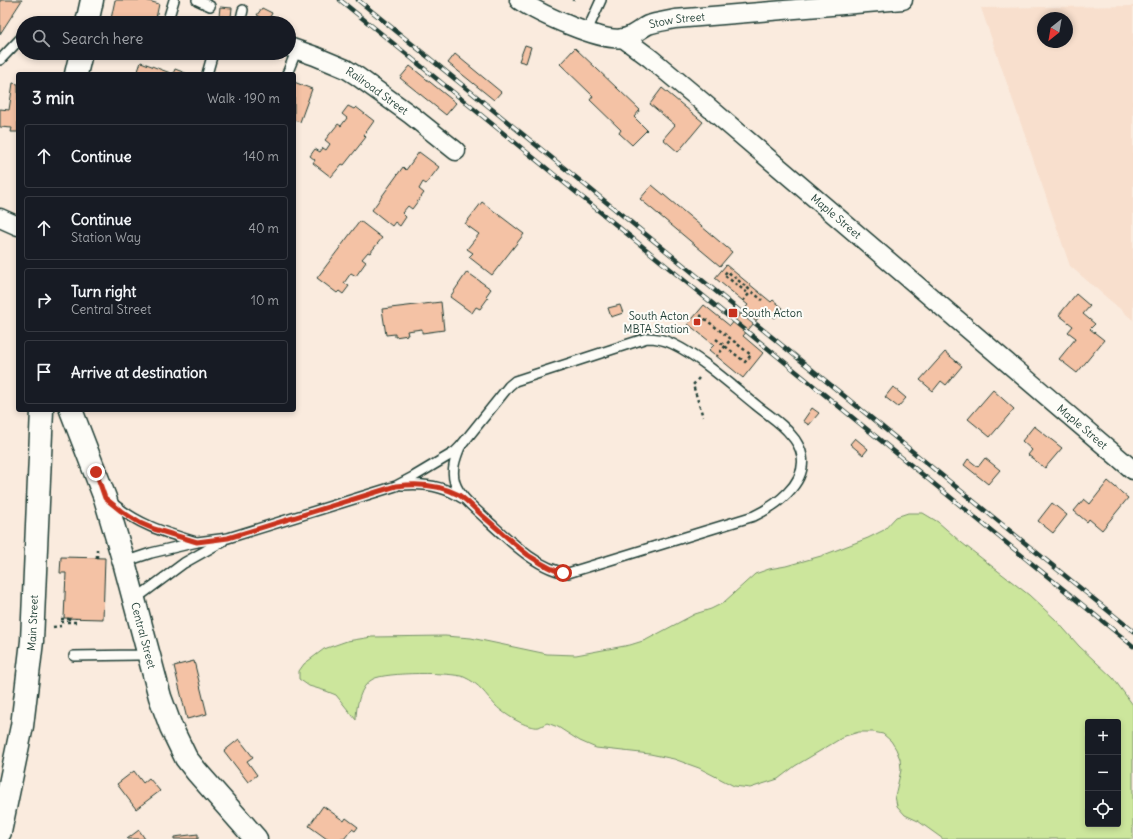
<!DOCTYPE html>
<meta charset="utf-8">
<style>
body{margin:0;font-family:Delius,sans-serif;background:#20242c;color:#f1f3f6}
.controls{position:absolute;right:12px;bottom:12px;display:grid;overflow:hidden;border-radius:4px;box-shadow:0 2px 6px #0003}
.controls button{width:36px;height:36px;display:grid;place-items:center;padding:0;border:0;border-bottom:1px solid #363941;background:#171b24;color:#f1f3f6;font:20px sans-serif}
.compass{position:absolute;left:1037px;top:12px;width:36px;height:36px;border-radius:50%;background:#171b24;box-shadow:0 2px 6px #0003;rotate:211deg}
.stop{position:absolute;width:12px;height:12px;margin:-9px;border:3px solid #c8321e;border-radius:50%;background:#fff}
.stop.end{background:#c8321e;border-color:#fff;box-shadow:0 1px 4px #0008}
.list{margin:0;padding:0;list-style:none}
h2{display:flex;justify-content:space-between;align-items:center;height:52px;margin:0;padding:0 16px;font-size:17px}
h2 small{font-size:13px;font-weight:400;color:#9ea1a6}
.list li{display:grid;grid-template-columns:26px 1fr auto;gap:12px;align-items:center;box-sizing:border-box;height:64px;margin:0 8px 8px;padding:0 8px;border:1px solid #363941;border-radius:4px}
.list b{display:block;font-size:15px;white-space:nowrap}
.list p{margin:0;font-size:13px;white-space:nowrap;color:#9ea1a6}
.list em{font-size:13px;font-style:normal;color:#9ea1a6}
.icon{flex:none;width:22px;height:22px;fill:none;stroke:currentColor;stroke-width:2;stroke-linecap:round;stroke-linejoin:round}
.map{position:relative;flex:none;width:1133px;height:839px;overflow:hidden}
.search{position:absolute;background:#171b24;box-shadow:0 2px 6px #0003;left:16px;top:16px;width:280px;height:44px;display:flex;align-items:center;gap:10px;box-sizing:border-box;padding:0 14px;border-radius:22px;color:#9ea1a6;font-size:15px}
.panel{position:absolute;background:#171b24;box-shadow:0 2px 6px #0003;left:16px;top:72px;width:280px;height:340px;border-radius:4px}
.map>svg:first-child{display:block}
</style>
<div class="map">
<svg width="1133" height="839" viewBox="0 0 1133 839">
<rect width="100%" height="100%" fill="#faebde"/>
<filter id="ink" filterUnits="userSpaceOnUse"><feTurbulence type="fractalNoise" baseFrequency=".025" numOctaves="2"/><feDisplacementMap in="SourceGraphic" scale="8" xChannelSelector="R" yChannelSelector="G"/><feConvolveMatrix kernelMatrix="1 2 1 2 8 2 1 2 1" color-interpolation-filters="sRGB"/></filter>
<g filter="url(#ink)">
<path fill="#f8dfcd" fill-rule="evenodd" d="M1133 6V320L1070 266 981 8ZM1043 18H1067V42H1043Z"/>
<path fill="#cce69c" stroke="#769268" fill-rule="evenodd" d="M908 513H923L938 522 962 543 1029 595 1056 620 1079 646 1113 678 1133 705V839H943L918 821 905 815 897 806 895 796 901 770 900 759 896 749 891 741 883 734 873 732H859L845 736 795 766 778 779 750 788 734 786 699 768 674 759 650 754 596 748 580 741 558 727 547 723C545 724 541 726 539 727 527 729 504 714 496 706 485 694 480 684 464 677 451 672 386 672 373 679 360 685 356 707 356 720L336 695 326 691 309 686 299 679V671L304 664 324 649 347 641 372 637 445 636 471 638 547 654 576 655 630 645 646 640 695 614 711 609 723 603 755 574 769 569 786 566 821 556 868 538 884 530 896 517ZM1088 722H1118V824H1088Z"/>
<g fill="#f4c2a5" stroke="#1f3d34">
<polygon points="0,0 22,0 0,34"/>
<polygon points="115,0 145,0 159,4 155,23 127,23 111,19"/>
<polygon points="220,7 232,8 231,17 219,16"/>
<polygon points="262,8 272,13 268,21 257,15"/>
<polygon points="525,45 531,47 526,63 519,61"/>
<polygon points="575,48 640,110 634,117 647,130 632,145 619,133 621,130 590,100 593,96 560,64"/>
<polygon points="455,54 501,92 494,100 448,63"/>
<polygon points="141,62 173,74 175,69 188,74 137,74"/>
<polygon points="410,66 456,103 446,115 400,78"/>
<polygon points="294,82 312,89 300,122 294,120"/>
<polygon points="13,83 18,84 18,132 11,132 12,128 0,127 0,109 9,110"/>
<polygon points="662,88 703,122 678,152 663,139 675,125 650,104"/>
<polygon points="348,106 354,109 356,107 374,121 364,135 366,137 344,165 342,164 331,177 313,163 315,160 310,156 315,149 320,152 323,148 326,150 330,144 325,140 338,124 341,126 347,118 342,114"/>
<polygon points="419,152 439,167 426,184 423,182 419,189 424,193 412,209 408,206 402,213 406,217 400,226 395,222 392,226 372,210 403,167 406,170"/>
<polygon points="652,185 732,252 720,266 640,199"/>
<polygon points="482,202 524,234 492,275 469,257 473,253 467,249 479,234 465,224"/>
<polygon points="360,221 382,238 370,253 368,252 362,259 366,262 356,276 351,273 344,283 349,286 343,294 339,291 337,293 317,278"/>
<polygon points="726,265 771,302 773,300 783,308 775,318 765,310 743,336 763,353 743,378 709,350 714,345 688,324 704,305 730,326 748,305 715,278"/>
<polygon points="467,272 491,289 486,296 488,298 480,309 476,307 472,313 450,297"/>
<polygon points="1076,294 1090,306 1083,314 1095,324 1090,329 1104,340 1077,373 1059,359 1076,338 1068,332 1073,326 1059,315"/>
<polygon points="441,302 444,330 422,333 422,329 407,331 408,335 395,337 395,334 386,335 382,309"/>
<polygon points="620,305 623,313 611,317 608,308"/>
<polygon points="945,352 962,366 946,385 941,381 933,391 920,380"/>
<polygon points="893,387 906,398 898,407 885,397"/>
<polygon points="993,390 1014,409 990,437 968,419"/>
<polygon points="812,408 819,413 809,425 803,421"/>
<polygon points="1034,426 1062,448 1045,468 1028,455 1032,450 1022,441"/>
<polygon points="855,438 868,449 863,455 850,444"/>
<polygon points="985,458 1000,470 988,484 964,465 968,459 978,467"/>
<polygon points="1108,481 1128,498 1102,530 1089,519 1087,522 1074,511 1084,499 1090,504"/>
<polygon points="1052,503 1067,515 1053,533 1038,521"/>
<polygon points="61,557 105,558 103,619 64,618 66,573 60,573"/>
<polygon points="194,661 207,714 187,719 174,666"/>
<polygon points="239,739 253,757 247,761 257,775 248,782 224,751"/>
<polygon points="134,771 143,783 149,778 160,791 136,809 117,784"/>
<polygon points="323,806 344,821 346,818 358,827 355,831 352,829 344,839 327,839 309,826"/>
<polygon points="139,830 145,839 127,839"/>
<polygon points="198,834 198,839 174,839 174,837"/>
</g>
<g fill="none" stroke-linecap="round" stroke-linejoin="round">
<g stroke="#1f3d34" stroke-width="12">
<g id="service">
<polyline points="197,0 210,6"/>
<polyline points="167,23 174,0"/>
<polyline points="240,23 243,10"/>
<polyline points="587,31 601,0"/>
<polyline points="0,60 23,36"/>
<polyline points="207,74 213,53"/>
<polyline points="287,74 297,49"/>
<path d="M402 485C423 483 444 486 462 498"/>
<path d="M112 503C139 525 163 532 196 542"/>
<path d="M124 562 151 553 197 542 228 538 396 486 413 477 455 452 460 447 509 386 515 381 647 338C657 338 665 340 673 344 702 358 731 385 756 405 768 415 782 423 791 435 796 440 801 449 802 456 807 484 775 506 754 516L568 573C538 570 508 539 487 520 476 509 460 498 455 483 451 471 455 459 460 447"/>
<polyline points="134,600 184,563 223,541"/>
<polyline points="74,656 137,655 148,654"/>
</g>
</g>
<g stroke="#1f3d34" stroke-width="21">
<g id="minor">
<path id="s1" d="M519 0C538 13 602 43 624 38 633 36 640 29 648 25 657 22 666 21 675 19L903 0"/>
<path id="s2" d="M623 38 650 58 699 99 1133 470"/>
<path id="s3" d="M289 47 315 56 346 69 357 76 411 115 456 151"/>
<polyline points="0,218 18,226"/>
</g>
</g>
<g stroke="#1f3d34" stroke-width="25">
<g id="tertiary">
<path id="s4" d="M71 410 105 498 124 562 160 697 171 727 186 758 197 772 256 839"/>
</g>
</g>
<g stroke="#1f3d34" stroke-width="25">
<g id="secondary">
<polyline points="87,23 92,0"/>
<polyline points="76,74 81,53"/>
<path id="s5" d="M0 832 22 726 32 641 42 410"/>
</g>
</g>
<g stroke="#1f3d34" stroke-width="2.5" stroke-dasharray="3 3" stroke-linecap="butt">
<polyline points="573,1 573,0"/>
<polyline points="743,301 749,294 724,275 727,271 762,300"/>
<polyline points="702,315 701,316 731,339 717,356"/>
<polyline points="716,339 745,362 751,355 731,339"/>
<polyline points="699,378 693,385 703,417"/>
<polyline points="97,558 97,547"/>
<polyline points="61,619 69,619 69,618"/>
<polyline points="61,622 76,622 76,618"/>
<polyline points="53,627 61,626"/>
</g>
<use href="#service" stroke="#fdfcf7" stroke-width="9"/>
<use href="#minor" stroke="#fdfcf7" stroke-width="18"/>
<use href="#tertiary" stroke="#fdfcf7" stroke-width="22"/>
<use href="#secondary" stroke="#fdfcf7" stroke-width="22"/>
<g stroke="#1f3d34" stroke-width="4.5">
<g id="rail">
<polyline points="340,0 1133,646"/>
<polyline points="358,0 1133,631"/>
</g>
</g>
<use href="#rail" stroke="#fdfcf7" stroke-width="3" stroke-dasharray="9" stroke-linecap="butt"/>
</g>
</g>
<g fill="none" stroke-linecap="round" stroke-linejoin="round" filter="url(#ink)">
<path stroke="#c8321e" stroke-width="5" d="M96 472 105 498 121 511 140 523 154 529 197 542 228 538 396 486C418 483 439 484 459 495 468 501 476 510 484 517 499 530 513 543 528 555 539 562 550 570 563 573"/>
</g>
<g fill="#c8321e" stroke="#fdfcf7" stroke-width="1.5">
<rect x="728" y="308" width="10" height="10" rx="2"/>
<rect x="693" y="318" width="8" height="8" rx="2"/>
</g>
<g text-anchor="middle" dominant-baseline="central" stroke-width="4" stroke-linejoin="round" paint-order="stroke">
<g font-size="11" fill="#1f3d34" stroke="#fdfcf7">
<text stroke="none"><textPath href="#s1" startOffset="170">Stow Street</textPath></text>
<text stroke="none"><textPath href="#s3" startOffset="99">Railroad Street</textPath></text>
<text stroke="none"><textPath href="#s2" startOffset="278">Maple Street</textPath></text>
<text stroke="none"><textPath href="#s2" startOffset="602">Maple Street</textPath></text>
<text stroke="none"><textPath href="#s5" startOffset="212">Main Street</textPath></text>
<text stroke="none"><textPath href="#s4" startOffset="237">Central Street</textPath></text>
</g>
<g font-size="11" fill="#1f3d34" stroke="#fdfcf7" text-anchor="start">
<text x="742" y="313">South Acton</text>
<text x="689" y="316" text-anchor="end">South Acton<tspan x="689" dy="13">MBTA Station</tspan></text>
</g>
</g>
</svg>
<div class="controls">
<button>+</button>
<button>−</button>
<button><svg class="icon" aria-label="locate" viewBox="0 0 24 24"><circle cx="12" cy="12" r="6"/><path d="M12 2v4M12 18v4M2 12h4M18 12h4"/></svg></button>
</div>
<svg class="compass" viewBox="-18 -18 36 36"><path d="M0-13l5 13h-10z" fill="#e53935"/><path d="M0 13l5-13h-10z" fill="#9ea1a6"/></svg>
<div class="stop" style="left:563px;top:573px"></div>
<div class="stop end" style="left:96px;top:472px"></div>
<div class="search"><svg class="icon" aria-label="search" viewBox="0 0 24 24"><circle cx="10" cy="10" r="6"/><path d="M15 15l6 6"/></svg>Search here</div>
<section class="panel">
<h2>3 min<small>Walk · 190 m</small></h2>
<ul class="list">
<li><svg class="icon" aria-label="ahead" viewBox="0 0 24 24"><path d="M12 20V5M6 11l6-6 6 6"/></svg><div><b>Continue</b></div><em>140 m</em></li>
<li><svg class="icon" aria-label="ahead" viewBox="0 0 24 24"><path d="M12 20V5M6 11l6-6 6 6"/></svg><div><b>Continue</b><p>Station Way</p></div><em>40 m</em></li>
<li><svg class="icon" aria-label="right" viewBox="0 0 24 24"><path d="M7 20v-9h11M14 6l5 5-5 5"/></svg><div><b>Turn right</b><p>Central Street</p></div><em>10 m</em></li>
<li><svg class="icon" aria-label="arrive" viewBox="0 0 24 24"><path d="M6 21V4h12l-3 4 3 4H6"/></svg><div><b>Arrive at destination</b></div></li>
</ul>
</section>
</div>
